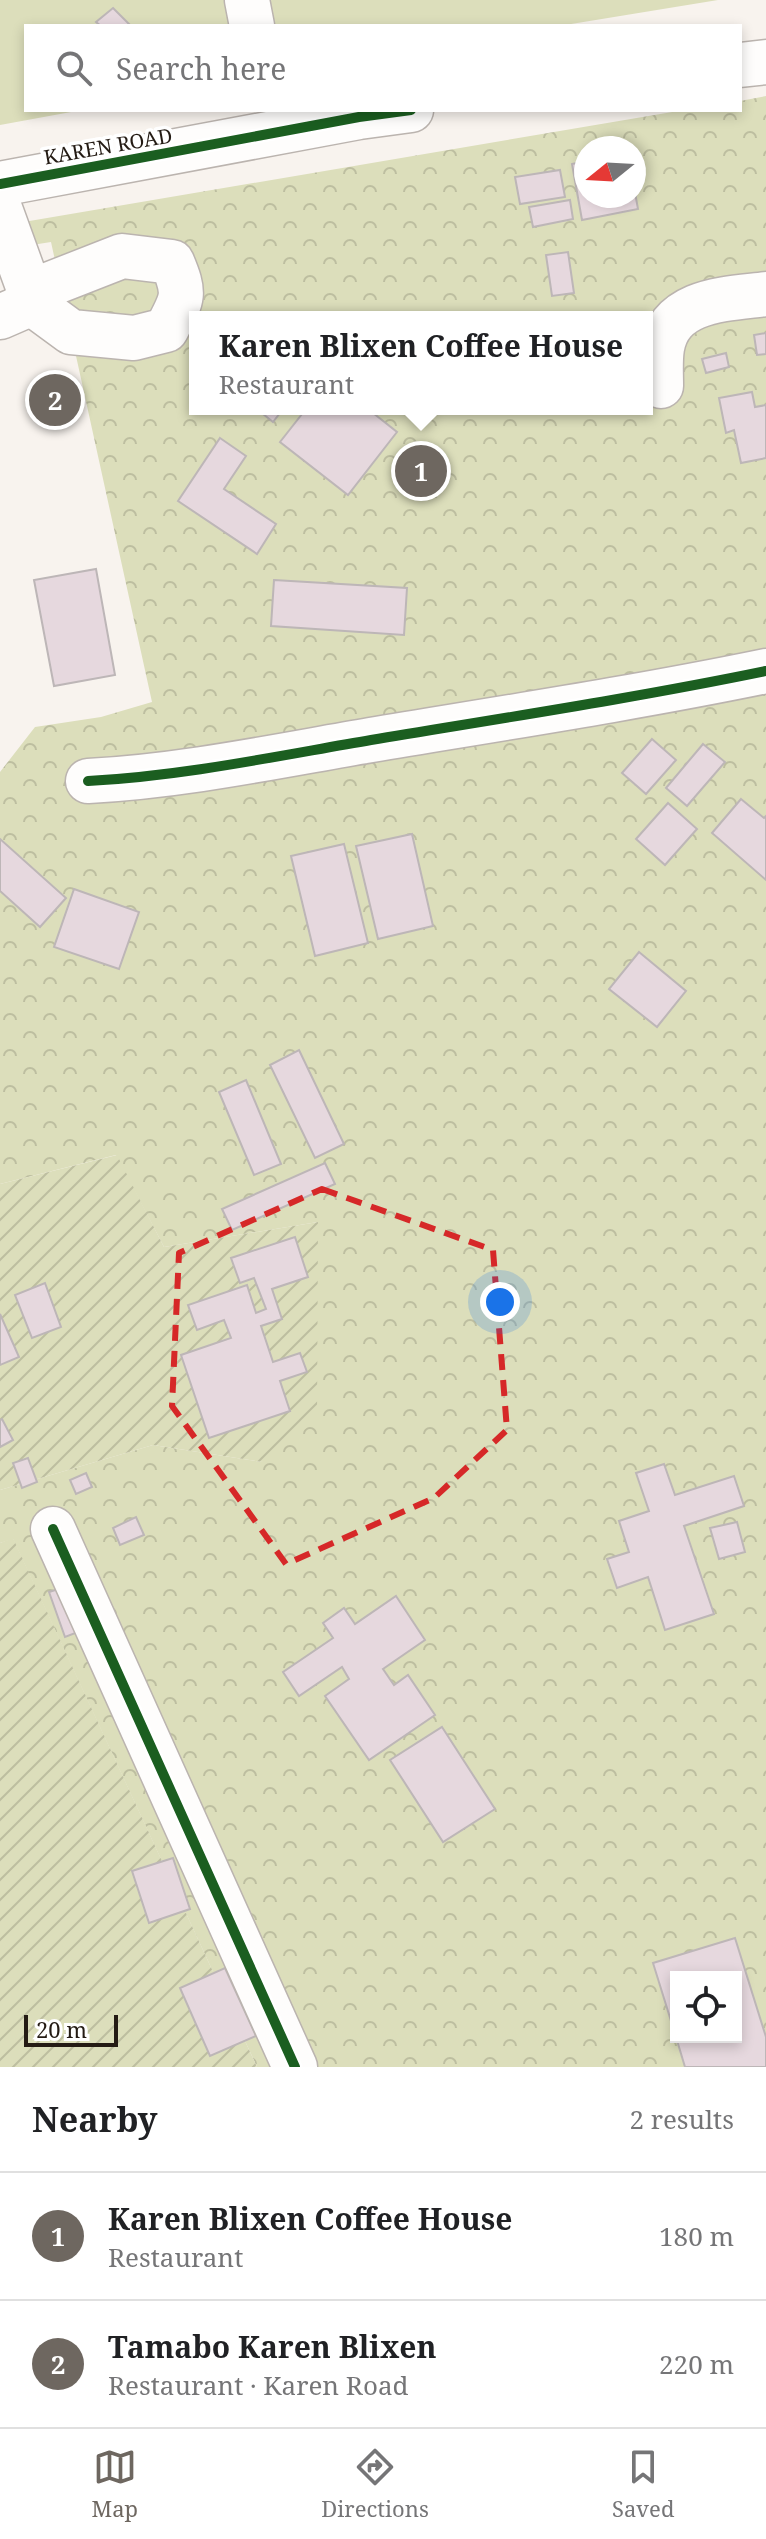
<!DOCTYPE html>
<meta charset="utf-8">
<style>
body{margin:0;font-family:"Noto Serif",serif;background:#f6f6f6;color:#202124}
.controls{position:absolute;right:24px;bottom:24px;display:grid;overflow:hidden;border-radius:0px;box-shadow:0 4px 12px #0003}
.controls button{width:72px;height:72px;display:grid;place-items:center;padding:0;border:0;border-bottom:2px solid #e0e0e0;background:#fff;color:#202124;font:40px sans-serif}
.compass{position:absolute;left:574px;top:136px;width:72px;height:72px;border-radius:50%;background:#fff;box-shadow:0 4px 12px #0003;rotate:252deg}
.scale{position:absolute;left:24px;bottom:20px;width:94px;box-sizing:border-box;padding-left:8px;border:4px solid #241b14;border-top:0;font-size:22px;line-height:28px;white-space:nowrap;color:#241b14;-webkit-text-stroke:6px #fff;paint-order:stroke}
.you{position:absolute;left:500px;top:1302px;width:28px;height:28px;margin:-20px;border:6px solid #fff;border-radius:50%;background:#1a73e8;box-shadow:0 0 0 12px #1a73e833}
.badge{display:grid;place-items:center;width:52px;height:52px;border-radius:50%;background:#6e6760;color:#fff;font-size:26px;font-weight:700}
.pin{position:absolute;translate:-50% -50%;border:4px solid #fff;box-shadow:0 2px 8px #0006}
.popup{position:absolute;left:189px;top:311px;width:464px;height:104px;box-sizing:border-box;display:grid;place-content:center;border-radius:0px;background:#fff;filter:drop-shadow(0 2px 6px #0005);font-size:26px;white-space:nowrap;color:#757577}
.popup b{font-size:30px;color:#202124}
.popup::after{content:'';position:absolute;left:50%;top:100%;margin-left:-16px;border:16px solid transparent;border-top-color:#fff}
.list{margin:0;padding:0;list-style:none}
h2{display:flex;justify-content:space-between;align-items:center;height:104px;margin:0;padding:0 32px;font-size:34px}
h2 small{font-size:26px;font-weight:400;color:#757577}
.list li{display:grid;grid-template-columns:52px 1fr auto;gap:24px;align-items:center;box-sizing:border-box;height:128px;padding:0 32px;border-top:2px solid #e0e0e0}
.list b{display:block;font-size:30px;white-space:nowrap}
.list p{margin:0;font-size:26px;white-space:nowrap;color:#757577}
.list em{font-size:26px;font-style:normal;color:#757577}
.icon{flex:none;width:44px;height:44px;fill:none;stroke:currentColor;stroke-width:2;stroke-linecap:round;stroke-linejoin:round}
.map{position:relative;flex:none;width:766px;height:2067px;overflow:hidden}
.search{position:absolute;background:#fff;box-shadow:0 4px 12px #0003;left:24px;right:24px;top:24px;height:88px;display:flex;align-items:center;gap:20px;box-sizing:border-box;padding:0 28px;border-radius:0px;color:#757577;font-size:30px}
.sheet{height:360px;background:#fff}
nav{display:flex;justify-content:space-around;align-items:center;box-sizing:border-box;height:112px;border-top:2px solid #e0e0e0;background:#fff;font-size:22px;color:#757577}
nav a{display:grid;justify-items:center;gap:4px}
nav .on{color:#6e6760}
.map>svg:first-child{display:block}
</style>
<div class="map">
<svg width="766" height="2067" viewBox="0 0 766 2067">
<defs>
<pattern id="forest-crowns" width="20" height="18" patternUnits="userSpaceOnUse" patternTransform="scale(2)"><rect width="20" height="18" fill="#dcdebb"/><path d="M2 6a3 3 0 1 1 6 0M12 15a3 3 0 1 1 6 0" fill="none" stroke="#bdbea0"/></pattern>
<pattern id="garden-furrows" width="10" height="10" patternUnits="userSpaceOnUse" patternTransform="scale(2)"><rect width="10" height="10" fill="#dcdebb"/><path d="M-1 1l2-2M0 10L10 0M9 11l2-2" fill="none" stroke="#bdbea0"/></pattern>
</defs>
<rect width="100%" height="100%" fill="#f8f3ee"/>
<polygon fill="#dcdebb" points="0,0 718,0 559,26 26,26 26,110 82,110 0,125"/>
<path fill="url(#forest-crowns)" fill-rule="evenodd" d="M766 96V2067H257L13 1539 0 1543V1490L153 1445 262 1462 318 1222 164 1247 116 1155 0 1184V772L35 727 101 717 152 702 51 242 0 250V226L684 110H740V101ZM586 148H634V196H586ZM195 317H647V409H195ZM676 1977H736V2037H676Z"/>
<g fill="url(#garden-furrows)">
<polygon points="117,1155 164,1247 318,1222 317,1420 262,1462 153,1445 0,1490 0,1184"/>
<polygon points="13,1538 257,2067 0,2067 0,1543"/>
</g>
<g fill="#e6d8de" stroke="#bdb6b7" stroke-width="2">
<polygon points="113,8 131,26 101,26 96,22"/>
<polygon points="586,161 586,196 634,196 634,187 638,209 582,220 572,164"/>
<polygon points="560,170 565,197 520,204 515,177"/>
<polygon points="570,200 573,219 533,227 529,207"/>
<polygon points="568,252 574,293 552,296 546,255"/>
<polygon points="766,333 766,354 757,355 754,335"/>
<polygon points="726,353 729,367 706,373 702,359"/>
<polygon points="752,392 755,407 766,405 766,458 741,463 734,430 726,433 719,398"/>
<polygon points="257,409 283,409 273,422"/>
<polygon points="306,409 368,409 397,432 348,495 280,442"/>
<polygon points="220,438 246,456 224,489 276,524 257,554 178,501"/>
<polygon points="96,569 115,675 54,686 34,580"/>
<polygon points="274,580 407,588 404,635 271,626"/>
<polygon points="652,739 676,760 646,794 622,773"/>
<polygon points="703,744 725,762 687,806 666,788"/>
<polygon points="741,799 764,818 766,816 766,880 712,833"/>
<polygon points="668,803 697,829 665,865 636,839"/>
<polygon points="412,834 433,926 378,939 356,846"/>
<polygon points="0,839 66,898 40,927 0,891"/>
<polygon points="344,844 368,943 315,956 291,856"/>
<polygon points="74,889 139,912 119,969 54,947"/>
<polygon points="639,952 686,991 657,1027 609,989"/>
<polygon points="299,1050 344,1144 315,1158 270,1065"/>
<polygon points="246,1080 281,1164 254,1175 219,1092"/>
<polygon points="325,1163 335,1184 232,1230 222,1209"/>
<polygon points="295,1237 308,1277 272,1289 282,1319 261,1326 273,1362 300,1353 307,1372 280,1381 290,1411 209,1438 181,1355 231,1338 224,1320 197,1330 188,1305 247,1285 256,1313 266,1309 254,1278 240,1283 231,1258"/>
<polygon points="45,1283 61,1327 32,1338 15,1295"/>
<polygon points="0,1314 19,1357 0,1365"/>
<polygon points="2,1419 13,1440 0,1447 0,1420"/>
<polygon points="28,1458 37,1482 22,1488 13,1463"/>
<polygon points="664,1464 675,1495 734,1476 744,1506 684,1526 714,1614 665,1630 648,1577 617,1588 607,1559 629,1552 619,1521 649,1511 636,1473"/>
<polygon points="86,1473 92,1487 76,1494 70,1480"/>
<polygon points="136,1517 144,1535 120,1545 113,1528"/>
<polygon points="737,1522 745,1552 719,1559 710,1528"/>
<polygon points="71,1585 86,1629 65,1637 49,1592"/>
<polygon points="396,1596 425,1640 383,1669 394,1685 408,1675 435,1715 369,1760 325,1696 349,1679 342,1667 299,1696 283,1672 333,1638 323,1623 344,1608 355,1624"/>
<polygon points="442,1727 495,1809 443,1842 390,1760"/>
<polygon points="173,1858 190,1909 149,1923 132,1871"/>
<polygon points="735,1938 766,2037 766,2067 685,2067 676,2037 736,2037 736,1977 676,1977 676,2037 653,1963"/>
<polygon points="225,1968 256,2036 210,2056 180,1988"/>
</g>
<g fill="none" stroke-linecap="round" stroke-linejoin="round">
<g stroke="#bbb4af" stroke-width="47">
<g id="minor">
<polyline points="247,0 252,26"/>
<polyline points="740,65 766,62"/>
<polyline points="0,184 359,117 411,110"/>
<polyline points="0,209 30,292 23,307 0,317"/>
<path d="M26 299 71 332 134 338 166 330C183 298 186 295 172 262L122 256 30 292"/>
<path d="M661 386C661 374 660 360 662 348 670 299 726 299 766 294"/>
<path d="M88 781C183 776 277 756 371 740 503 718 635 698 766 671"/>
<polyline points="53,1529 295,2067"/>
</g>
</g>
<use href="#minor" stroke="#fefdfc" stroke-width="44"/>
<g stroke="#fff" stroke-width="15">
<g id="cycleway">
<polyline points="0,184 359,117 411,110"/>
<path d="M88 781C183 776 277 756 371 740 503 718 635 698 766 671"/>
<polyline points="53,1529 295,2067"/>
</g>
</g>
<use href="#cycleway" stroke="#1b5e20" stroke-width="10"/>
</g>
<path fill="none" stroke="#d62828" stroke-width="6" stroke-dasharray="16 10" stroke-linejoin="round" d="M322 1189 493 1250 507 1430 434 1498 286 1564 172 1406 179 1253Z"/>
<g text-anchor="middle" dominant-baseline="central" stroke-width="7" stroke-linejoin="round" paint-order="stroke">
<g font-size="20" fill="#241b14" stroke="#fff">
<text transform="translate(108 146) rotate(-10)">KAREN ROAD</text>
</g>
</g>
</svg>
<div class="controls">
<button><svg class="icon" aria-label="locate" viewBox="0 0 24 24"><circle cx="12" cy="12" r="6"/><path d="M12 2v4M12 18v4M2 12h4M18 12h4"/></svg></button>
</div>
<svg class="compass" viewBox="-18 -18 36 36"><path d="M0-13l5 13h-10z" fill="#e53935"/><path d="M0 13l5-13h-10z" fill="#757577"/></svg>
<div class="scale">20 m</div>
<div class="you"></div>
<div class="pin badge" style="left:421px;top:471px">1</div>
<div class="popup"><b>Karen Blixen Coffee House</b>Restaurant</div>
<div class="pin badge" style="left:55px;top:400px">2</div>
<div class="search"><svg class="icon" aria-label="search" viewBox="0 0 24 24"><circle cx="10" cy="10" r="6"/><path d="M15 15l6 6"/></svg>Search here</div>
</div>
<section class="sheet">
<h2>Nearby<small>2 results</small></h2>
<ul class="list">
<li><span class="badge">1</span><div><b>Karen Blixen Coffee House</b><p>Restaurant</p></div><em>180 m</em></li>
<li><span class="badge">2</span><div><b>Tamabo Karen Blixen</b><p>Restaurant · Karen Road</p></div><em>220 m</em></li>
</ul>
</section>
<nav>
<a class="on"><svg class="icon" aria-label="map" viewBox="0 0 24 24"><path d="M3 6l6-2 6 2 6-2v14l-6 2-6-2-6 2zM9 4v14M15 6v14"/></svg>Map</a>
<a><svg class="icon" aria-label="directions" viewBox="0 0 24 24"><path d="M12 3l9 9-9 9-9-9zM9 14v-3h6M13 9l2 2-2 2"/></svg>Directions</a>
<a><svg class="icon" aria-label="saved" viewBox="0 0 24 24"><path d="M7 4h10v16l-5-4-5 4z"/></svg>Saved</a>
</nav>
